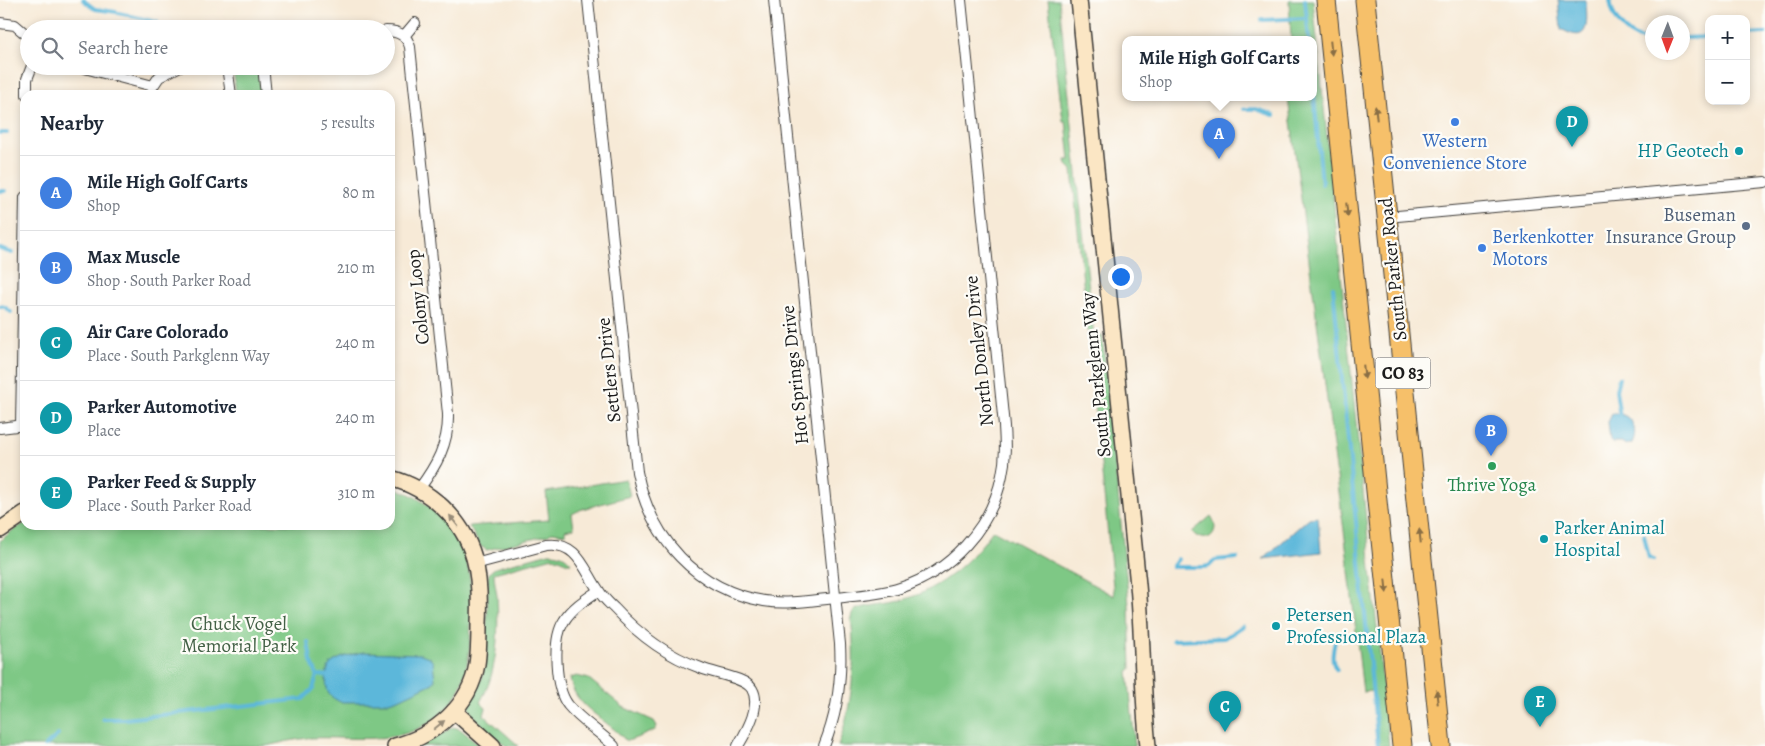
<!DOCTYPE html>
<meta charset="utf-8">
<style>
body{margin:0;font-family:Alegreya,serif;background:#f6f6f7;color:#1f2937}
.controls{position:absolute;right:15px;top:15px;display:grid;overflow:hidden;border-radius:10px;box-shadow:0 2px 8px #0003}
.controls button{width:45px;height:45px;display:grid;place-items:center;padding:0;border:0;border-bottom:1px solid #e0e1e3;background:#fff;color:#1f2937;font:25px sans-serif}
.compass{position:absolute;left:1645px;top:15px;width:45px;height:45px;border-radius:50%;background:#fff;box-shadow:0 2px 8px #0003;rotate:181deg}
.you{position:absolute;left:1120px;top:276px;width:18px;height:18px;margin:-12px;border:4px solid #fff;border-radius:50%;background:#1a73e8;box-shadow:0 0 0 8px #1a73e833}
.badge{display:grid;place-items:center;width:32px;height:32px;border-radius:50%;background:#c8321e;color:#fff;font-size:16px;font-weight:700}
.pin{position:absolute;translate:-50% -41px;filter:drop-shadow(0 1px 2px #0008)}
.pin::after{content:'';position:absolute;top:26px;width:18px;height:15px;background:inherit;clip-path:polygon(0 0,100% 0,50% 100%)}
.popup{position:absolute;left:1122px;top:36px;width:195px;height:65px;box-sizing:border-box;display:grid;place-content:center;border-radius:10px;background:#fff;filter:drop-shadow(0 1px 4px #0005);font-size:16px;white-space:nowrap;color:#747a83}
.popup b{font-size:19px;color:#1f2937}
.popup::after{content:'';position:absolute;left:50%;top:100%;margin-left:-10px;border:10px solid transparent;border-top-color:#fff}
.list{margin:0;padding:0;list-style:none}
h2{display:flex;justify-content:space-between;align-items:center;height:65px;margin:0;padding:0 20px;font-size:21px}
h2 small{font-size:16px;font-weight:400;color:#747a83}
.list li{display:grid;grid-template-columns:32px 1fr auto;gap:15px;align-items:center;box-sizing:border-box;height:75px;padding:0 20px;border-top:1px solid #e0e1e3}
.list b{display:block;font-size:19px;white-space:nowrap}
.list p{margin:0;font-size:16px;white-space:nowrap;color:#747a83}
.list em{font-size:16px;font-style:normal;color:#747a83}
.icon{flex:none;width:28px;height:28px;fill:none;stroke:currentColor;stroke-width:2;stroke-linecap:round;stroke-linejoin:round}
.map{position:relative;flex:none;width:1765px;height:746px;overflow:hidden}
.search{position:absolute;background:#fff;box-shadow:0 2px 8px #0003;left:20px;top:20px;width:375px;height:55px;display:flex;align-items:center;gap:12px;box-sizing:border-box;padding:0 18px;border-radius:28px;color:#747a83;font-size:19px}
.panel{position:absolute;background:#fff;box-shadow:0 2px 8px #0003;left:20px;top:90px;width:375px;height:440px;border-radius:15px}
.map>svg:first-child{display:block}
</style>
<div class="map">
<svg width="1765" height="746" viewBox="0 0 1765 746">
<rect width="100%" height="100%" fill="#fdfcf7"/>
<filter id="ink" filterUnits="userSpaceOnUse"><feTurbulence type="fractalNoise" baseFrequency=".02" numOctaves="2"/><feDisplacementMap in="SourceGraphic" scale="10" xChannelSelector="R" yChannelSelector="G"/><feConvolveMatrix kernelMatrix="1 2 1 2 8 2 1 2 1" color-interpolation-filters="sRGB"/></filter>
<filter id="wash" filterUnits="userSpaceOnUse"><feTurbulence type="fractalNoise" baseFrequency=".0096" numOctaves="4" result="noise"/><feDisplacementMap in="SourceGraphic" scale="20" xChannelSelector="R" yChannelSelector="G"/><feGaussianBlur stdDeviation="1.12" result="paint"/><feColorMatrix in="noise" values="0 0 0 0 0 0 0 0 0 0 0 0 0 0 0 0 0 1.4 0 .05"/><feComposite in="paint" operator="in"/></filter>
<g filter="url(#wash)">
<rect width="100%" height="100%" fill="#f7ead7"/>
<g fill="#7ec885" stroke="#4d7250">
<path d="M1048 0H1059L1094 337 1102 336 1104 352 1129 605 1131 669 1128 672 1135 746H838C853 704 856 661 851 617 852 613 853 610 858 609 872 604 888 605 903 600 941 588 971 562 993 530L1114 596 1072 170 1067 165 1066 160H1070L1066 121H1063Z"/>
<polygon points="1289,0 1313,0 1389,746 1377,746 1373,691 1363,692 1347,554 1288,98 1313,98 1313,40 1291,40"/>
<polygon points="233,66 258,66 261,95 236,95"/>
<polygon points="626,479 630,496 582,509 572,514 574,528 565,530 565,534 552,532 549,535 487,550 480,546 469,526 549,520 546,492"/>
<path d="M390 486C414 494 436 508 451 529 471 556 472 587 471 619 470 660 467 698 429 723 392 746 351 736 310 738 295 739 280 743 266 746H0V541L13 530 25 523V525H390Z"/>
<path d="M1211 516C1223 533 1205 547 1192 532Z"/>
<path d="M549 553C559 553 565 555 571 563H567L562 560 553 557 494 573C494 581 496 588 497 596 499 629 498 673 480 702L486 708 484 715 519 746H506C496 737 468 719 469 705L482 678 486 658 488 576 490 572 495 568Z"/>
<path d="M577 676 589 679 623 707 654 721 657 726 655 730C649 733 630 741 626 741 609 720 573 707 570 678Z"/>
<polygon points="453,727 460,729 481,746 420,746"/>
</g>
<g fill="#5cb7da" stroke="#3c6a7b">
<path d="M1558 0H1586C1587 22 1591 46 1561 29Z"/>
<path d="M1612 414C1629 411 1640 428 1632 443L1626 445 1621 442H1612L1610 440 1608 422Z"/>
<polygon points="1318,517 1321,552 1263,559 1309,518"/>
<path d="M364 652 421 654 429 657 433 662 435 680 433 683 399 699 389 702H340C335 699 330 697 328 692 325 684 325 666 333 662 342 656 354 654 364 652Z"/>
</g>
<g fill="none" stroke-linecap="round" stroke-linejoin="round">
<g stroke="#5cb7da" stroke-width="4">
<polyline points="83,0 95,9 116,12"/>
<polyline points="1305,0 1309,40"/>
<path d="M1610 0C1613 22 1629 41 1652 40"/>
<polyline points="118,13 128,15"/>
<polyline points="131,16 157,22 160,29"/>
<polyline points="1262,20 1306,18"/>
<polyline points="1746,34 1765,33"/>
<polyline points="1682,38 1709,37"/>
<polyline points="152,70 153,66"/>
<polyline points="1313,84 1322,184"/>
<polyline points="1244,109 1256,109 1274,115"/>
<polyline points="0,133 7,133"/>
<polyline points="0,191 5,191"/>
<polyline points="0,249 12,253"/>
<polyline points="1333,287 1378,746"/>
<polyline points="0,306 5,307 11,312"/>
<polyline points="1619,378 1616,390 1620,418"/>
<polyline points="1644,535 1649,558 1654,559"/>
<polyline points="1172,567 1203,567 1209,566 1215,560 1237,558"/>
<polyline points="1172,567 1178,559"/>
<path d="M1336 636C1334 648 1329 660 1337 670"/>
<polyline points="1173,640 1225,638 1243,626"/>
<polyline points="317,675 332,676"/>
<polyline points="103,719 125,719 303,699 313,689 317,675 311,661 308,642"/>
<polyline points="45,746 58,735"/>
</g>
</g>
</g>
<g filter="url(#ink)">
<g fill="none" stroke-linecap="round" stroke-linejoin="round">
<g stroke="#3d3b38" stroke-width="12">
<g id="street">
<path d="M588 0 637 472C650 538 697 590 764 601 788 605 813 600 836 598 858 595 879 595 900 588 950 572 992 527 1002 475 1006 458 1005 442 1004 426L961 0"/>
<path d="M774 0 840 644C842 679 837 714 824 746"/>
<polyline points="0,23 15,25 29,37"/>
<path d="M386 31C398 31 407 35 410 47L448 414C449 444 436 466 419 489"/>
<polyline points="404,36 415,23"/>
<polyline points="77,66 153,86 159,77 180,66"/>
<polyline points="227,66 231,95"/>
<polyline points="263,66 266,95"/>
<polyline points="27,95 27,79 32,66"/>
<polyline points="1387,217 1765,182"/>
<polyline points="21,426 25,197"/>
<polyline points="0,428 25,425"/>
<path d="M475 564 546 545C578 541 584 570 599 591 603 598 609 603 614 608 638 634 667 656 701 668 714 674 745 677 752 689 762 706 746 732 738 746"/>
<path d="M598 591C586 599 572 608 564 621 552 639 555 688 568 705 581 721 600 732 614 746"/>
</g>
</g>
<g stroke="#3d3b38" stroke-width="18">
<g id="secondary">
<path d="M1079 0 1138 585C1143 639 1142 693 1148 746"/>
<path d="M390 478C429 488 463 519 474 558 480 579 480 601 479 623 479 636 479 651 477 664 470 706 435 736 395 746"/>
<polyline points="0,530 25,513"/>
<polyline points="454,711 493,746"/>
</g>
</g>
<g stroke="#3d3b38" stroke-width="21">
<g id="highway">
<polyline points="1326,0 1402,746"/>
<polyline points="1365,0 1441,746"/>
</g>
</g>
<use href="#street" stroke="#fff" stroke-width="10"/>
<use href="#secondary" stroke="#fbe6c4" stroke-width="15"/>
<use href="#highway" stroke="#f6c06b" stroke-width="19"/>
</g>
<defs><path id="oneway-solid" d="M-6-.8H1V-3.2L6.5 0L1 3.2V.8H-6Z" transform="scale(1.25)"/></defs>
<g fill="#896e44">
<use href="#oneway-solid" transform="translate(1331 48) rotate(84)"/>
<use href="#oneway-solid" transform="translate(1376 113) rotate(-96)"/>
<use href="#oneway-solid" transform="translate(1347 210) rotate(84)"/>
<use href="#oneway-solid" transform="translate(1364 372) rotate(84)"/>
<use href="#oneway-solid" transform="translate(1420 536) rotate(-96)"/>
<use href="#oneway-solid" transform="translate(1386 586) rotate(84)"/>
<use href="#oneway-solid" transform="translate(1437 697) rotate(-96)"/>
</g>
<g fill="#978b78">
<use href="#oneway-solid" transform="translate(454 521) rotate(-128)"/>
<use href="#oneway-solid" transform="translate(439 725) rotate(-39)"/>
</g>
</g>
<g fill="#3f7fe0" stroke="#fdfcf7" stroke-width="2">
<circle cx="1455" cy="122" r="5"/>
<circle cx="1482" cy="248" r="5"/>
</g>
<g fill="#0f9aa8" stroke="#fdfcf7" stroke-width="2">
<circle cx="1739" cy="151" r="5"/>
<circle cx="1544" cy="539" r="5"/>
<circle cx="1276" cy="626" r="5"/>
</g>
<circle fill="#5c6f8a" stroke="#fdfcf7" stroke-width="2" cx="1746" cy="226" r="5"/>
<circle fill="#2e9e5b" stroke="#fdfcf7" stroke-width="2" cx="1492" cy="466" r="5"/>
<g text-anchor="middle" dominant-baseline="central" stroke-width="4.5" stroke-linejoin="round" paint-order="stroke">
<rect fill="#fdfcf7" stroke="#605f5e" stroke-width="1" x="1375.5" y="357.5" width="55" height="31" rx="4"/>
<g font-size="18" font-weight="bold" fill="#1c1c1c">
<text x="1403" y="373">CO 83</text>
</g>
<g font-size="19" fill="#366cbe" stroke="#fdfcf7">
<text x="1455" y="141">Western<tspan x="1455" dy="22">Convenience Store</tspan></text>
<text x="1492" y="237" text-anchor="start">Berkenkotter<tspan x="1492" dy="22">Motors</tspan></text>
</g>
<g font-size="19" fill="#0d838f" stroke="#fdfcf7" text-anchor="start">
<text x="1729" y="151" text-anchor="end">HP Geotech</text>
<text x="1554" y="528">Parker Animal<tspan x="1554" dy="22">Hospital</tspan></text>
<text x="1286" y="615">Petersen<tspan x="1286" dy="22">Professional Plaza</tspan></text>
</g>
<g font-size="19" fill="#4e5e75" stroke="#fdfcf7" text-anchor="end">
<text x="1736" y="215">Buseman<tspan x="1736" dy="22">Insurance Group</tspan></text>
</g>
<g font-size="19" fill="#1c1c1c" stroke="#fdfcf7">
<text transform="translate(1393 269) rotate(-96)">South Parker Road</text>
<text transform="translate(418 297) rotate(-96)">Colony Loop</text>
<text transform="translate(979 351) rotate(-96)">North Donley Drive</text>
<text transform="translate(609 370) rotate(-96)">Settlers Drive</text>
<text transform="translate(795 375) rotate(-96)">Hot Springs Drive</text>
<text transform="translate(1096 375) rotate(-96)">South Parkglenn Way</text>
</g>
<g font-size="19" fill="#27864d" stroke="#fdfcf7">
<text x="1492" y="485">Thrive Yoga</text>
</g>
<g font-size="19" fill="#436146" stroke="#fdfcf7">
<text x="239" y="624">Chuck Vogel<tspan x="239" dy="22">Memorial Park</tspan></text>
</g>
</g>
</svg>
<div class="controls">
<button>+</button>
<button>−</button>
</div>
<svg class="compass" viewBox="-18 -18 36 36"><path d="M0-13l5 13h-10z" fill="#e53935"/><path d="M0 13l5-13h-10z" fill="#747a83"/></svg>
<div class="you"></div>
<div class="pin badge" style="left:1219px;top:159px;background:#3f7fe0">A</div>
<div class="popup"><b>Mile High Golf Carts</b>Shop</div>
<div class="pin badge" style="left:1491px;top:456px;background:#3f7fe0">B</div>
<div class="pin badge" style="left:1225px;top:732px;background:#0f9aa8">C</div>
<div class="pin badge" style="left:1572px;top:147px;background:#0f9aa8">D</div>
<div class="pin badge" style="left:1540px;top:727px;background:#0f9aa8">E</div>
<div class="search"><svg class="icon" aria-label="search" viewBox="0 0 24 24"><circle cx="10" cy="10" r="6"/><path d="M15 15l6 6"/></svg>Search here</div>
<section class="panel">
<h2>Nearby<small>5 results</small></h2>
<ul class="list">
<li><span class="badge" style="background:#3f7fe0">A</span><div><b>Mile High Golf Carts</b><p>Shop</p></div><em>80 m</em></li>
<li><span class="badge" style="background:#3f7fe0">B</span><div><b>Max Muscle</b><p>Shop · South Parker Road</p></div><em>210 m</em></li>
<li><span class="badge" style="background:#0f9aa8">C</span><div><b>Air Care Colorado</b><p>Place · South Parkglenn Way</p></div><em>240 m</em></li>
<li><span class="badge" style="background:#0f9aa8">D</span><div><b>Parker Automotive</b><p>Place</p></div><em>240 m</em></li>
<li><span class="badge" style="background:#0f9aa8">E</span><div><b>Parker Feed &amp; Supply</b><p>Place · South Parker Road</p></div><em>310 m</em></li>
</ul>
</section>
</div>
